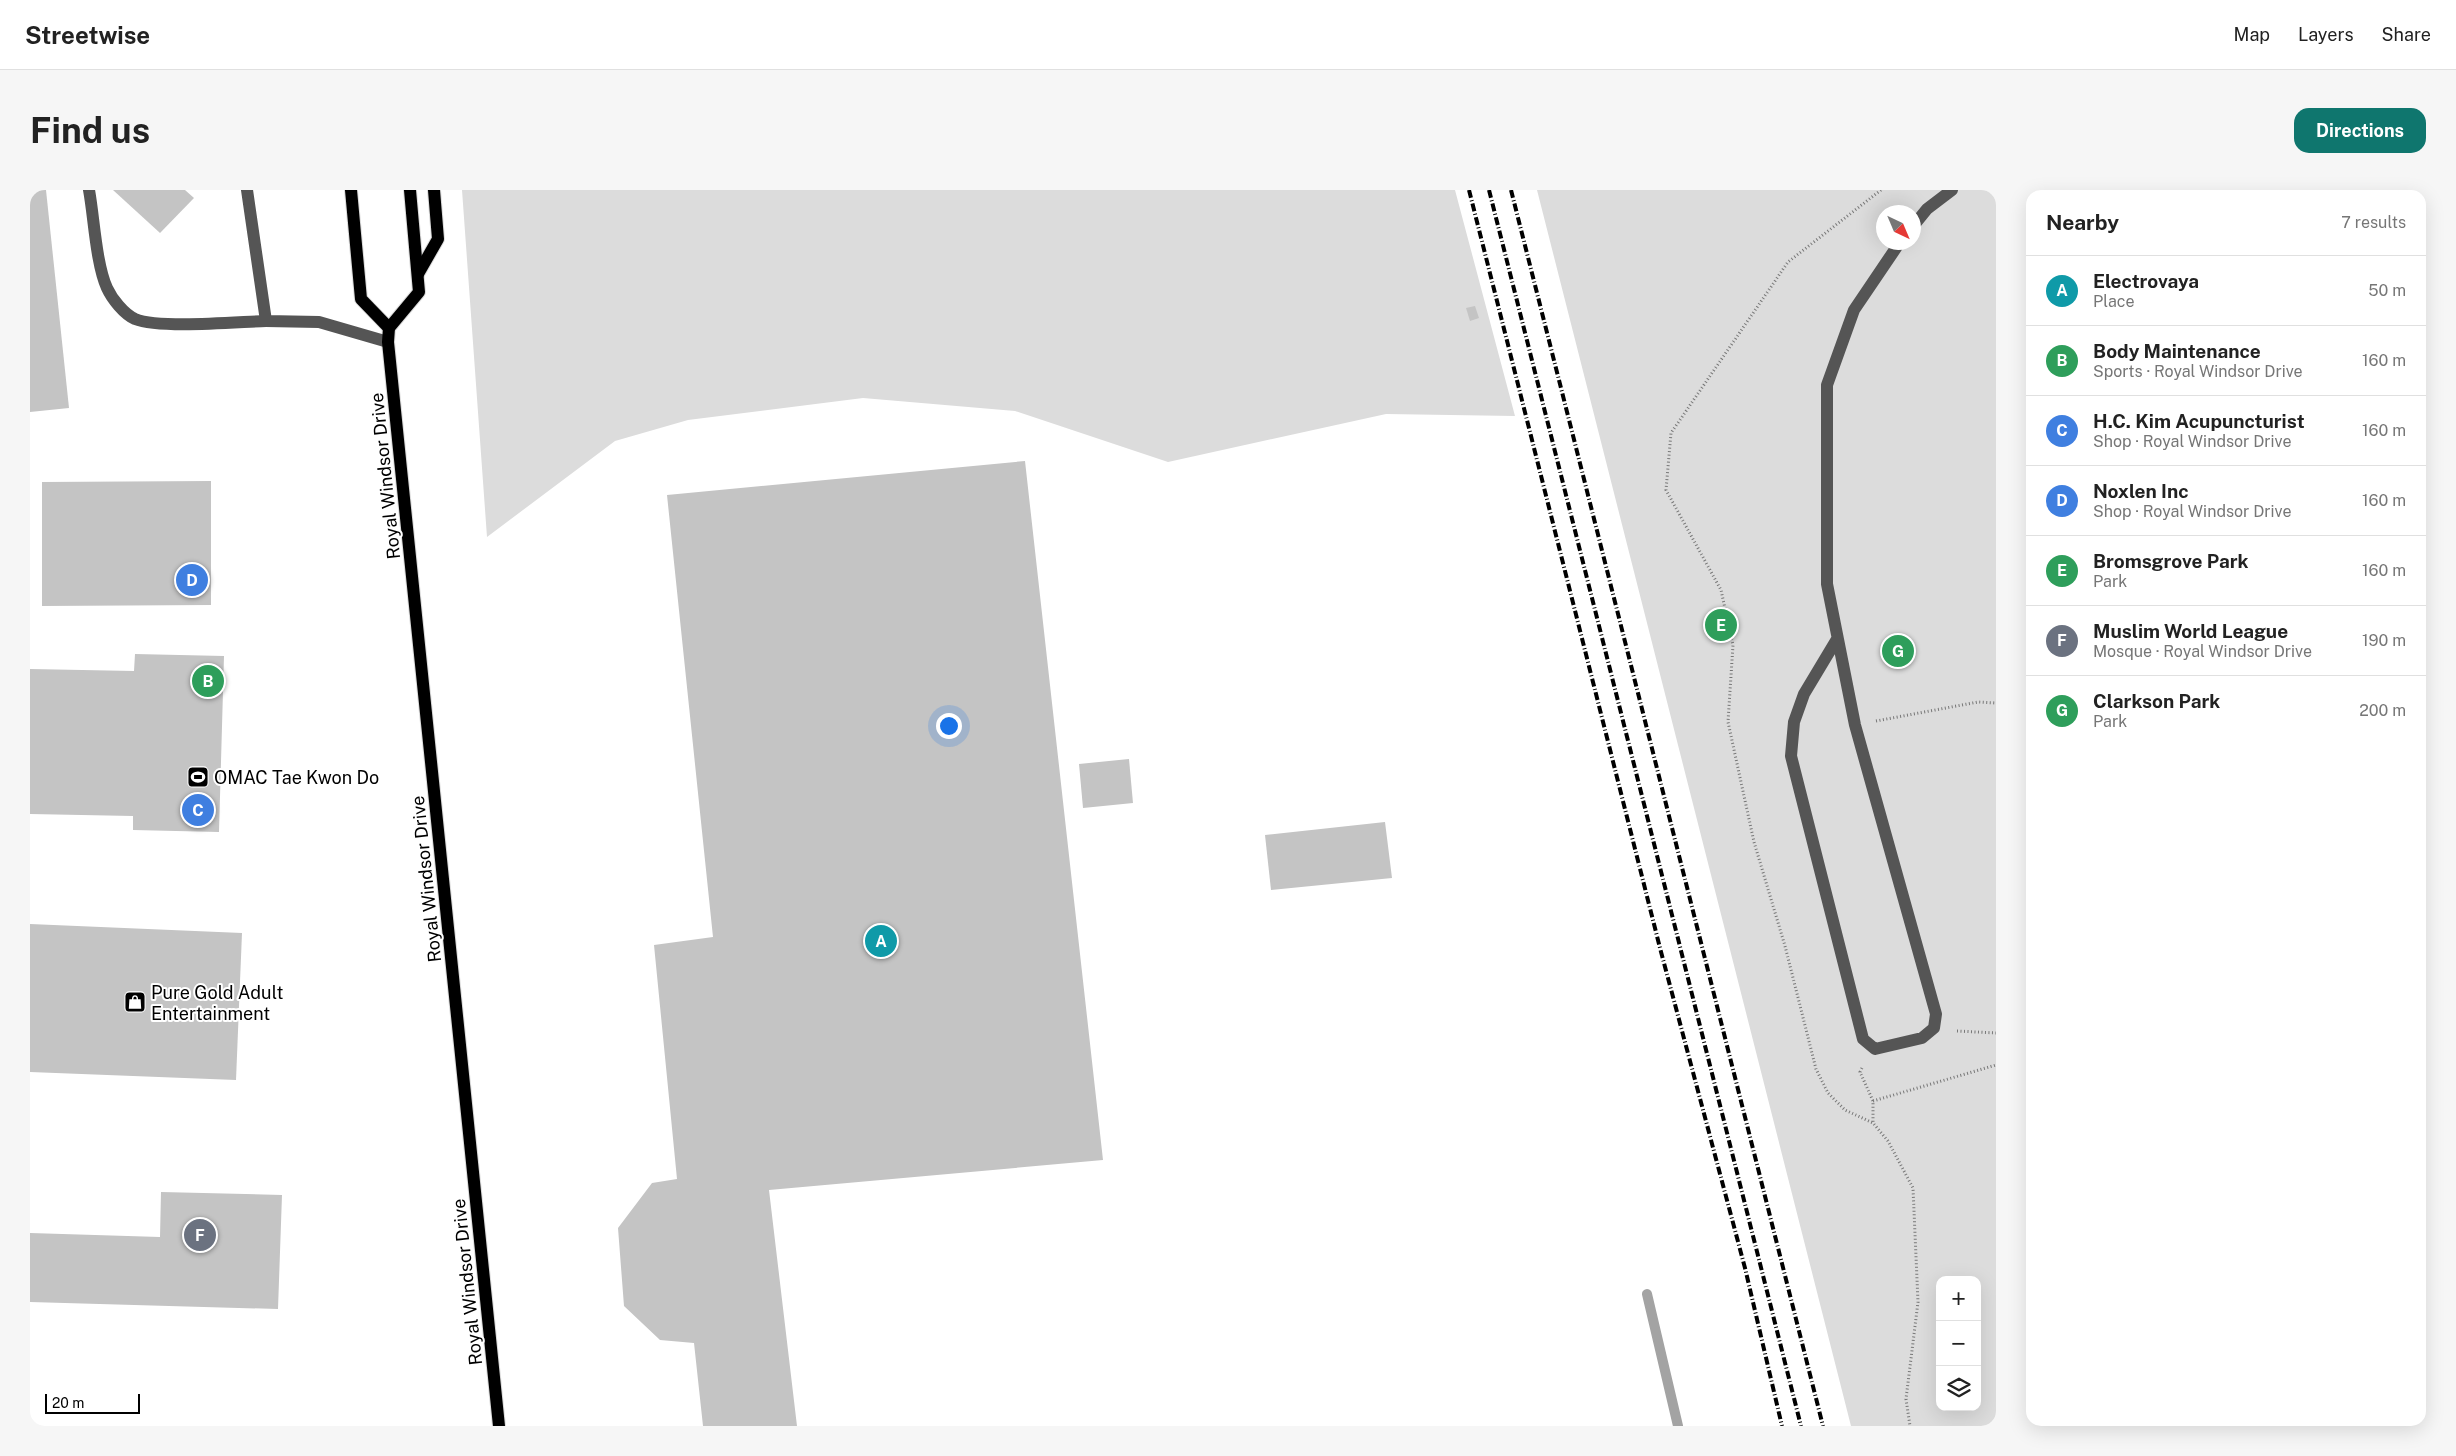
<!DOCTYPE html>
<meta charset="utf-8">
<style>
body{margin:0;font-family:"Public Sans",sans-serif;background:#f6f6f6;color:#222}
.controls{position:absolute;right:15px;bottom:15px;display:grid;overflow:hidden;border-radius:10px;box-shadow:0 5px 20px #0002}
.controls button{width:45px;height:45px;display:grid;place-items:center;padding:0;border:0;border-bottom:1px solid #e0e0e0;background:#fff;color:#222;font:25px sans-serif}
.compass{position:absolute;left:1846px;top:15px;width:45px;height:45px;border-radius:50%;background:#fff;box-shadow:0 5px 20px #0002;rotate:136deg}
.scale{position:absolute;left:15px;bottom:12px;width:95px;box-sizing:border-box;padding-left:5px;border:2px solid #000;border-top:0;font-size:14px;line-height:18px;white-space:nowrap;color:#000;-webkit-text-stroke:4px #fff;paint-order:stroke}
.you{position:absolute;left:918px;top:535px;width:18px;height:18px;margin:-12px;border:4px solid #fff;border-radius:50%;background:#1a73e8;box-shadow:0 0 0 8px #1a73e833}
.badge{display:grid;place-items:center;width:32px;height:32px;border-radius:50%;background:#0f766e;color:#fff;font-size:16px;font-weight:700}
.pin{position:absolute;translate:-50% -50%;border:2px solid #fff;box-shadow:0 1px 5px #0006}
.list{margin:0;padding:0;list-style:none}
h2{display:flex;justify-content:space-between;align-items:center;height:65px;margin:0;padding:0 20px;font-size:21px}
h2 small{font-size:16px;font-weight:400;color:#767676}
.list li{display:grid;grid-template-columns:32px 1fr auto;gap:15px;align-items:center;box-sizing:border-box;height:70px;padding:0 20px;border-top:1px solid #e0e0e0}
.list b{display:block;font-size:19px;white-space:nowrap}
.list p{margin:0;font-size:16px;white-space:nowrap;color:#767676}
.list em{font-size:16px;font-style:normal;color:#767676}
.icon{flex:none;width:28px;height:28px;fill:none;stroke:currentColor;stroke-width:2;stroke-linecap:round;stroke-linejoin:round}
.map{position:relative;flex:none;width:1966px;height:1236px;overflow:hidden;border-radius:15px}
header{display:flex;align-items:center;gap:30px;box-sizing:border-box;height:70px;padding:0 25px;background:#fff;border-bottom:1px solid #e0e0e0}
header strong{font-size:24px}
nav{display:flex;gap:28px;margin-inline-start:auto;font-size:18px}
.intro{display:flex;align-items:center;justify-content:space-between;box-sizing:border-box;height:120px;padding:0 30px}
h1{margin:0;font-size:35px}
.button{padding:12px 22px;border-radius:15px;background:#0f766e;color:#fff;font-size:18px;font-weight:700}
main{display:flex;gap:30px;padding:0 30px}
aside{flex:1;background:#fff;border-radius:15px;box-shadow:0 5px 20px #0002}
.map>svg:first-child{display:block}
</style>
<header>
<strong>Streetwise</strong>
<nav><a>Map</a><a>Layers</a><a>Share</a></nav>
</header>
<div class="intro"><h1>Find us</h1><a class="button">Directions</a></div>
<main>
<div class="map">
<svg width="1966" height="1236" viewBox="0 0 1966 1236">
<rect width="100%" height="100%" fill="#fff"/>
<g fill="#dcdcdc" fill-rule="evenodd">
<polygon points="432,0 1425,0 1485,226 1356,224 1138,272 985,221 833,208 658,230 585,251 457,347"/>
<path d="M1507 0H1966V1236H1821ZM1854 22H1884V52H1854ZM1910 1090H1947V1217H1910Z"/>
</g>
<g fill="none" stroke-linecap="round" stroke-linejoin="round">
<polyline stroke="#a3a3a3" stroke-width="10" points="1617,1104 1648,1236"/>
</g>
<g fill="#c4c4c4">
<polygon points="0,0 16,0 39,218 0,222"/>
<polygon points="83,0 155,0 164,8 130,43"/>
<polygon points="1445,116 1449,128 1440,131 1436,118"/>
<polygon points="995,271 1073,970 739,1000 767,1236 673,1236 664,1153 630,1150 594,1116 588,1038 622,993 647,989 624,755 683,747 637,305"/>
<polygon points="181,291 181,415 12,416 12,292"/>
<polygon points="105,464 194,466 189,642 103,640 103,626 0,624 0,479 104,481"/>
<polygon points="1099,569 1103,613 1053,618 1049,574"/>
<polygon points="1355,632 1362,688 1241,700 1235,645"/>
<polygon points="0,734 212,743 206,890 0,882"/>
<polygon points="131,1002 252,1005 248,1119 0,1112 0,1043 130,1047"/>
</g>
<g fill="none" stroke-linecap="round" stroke-linejoin="round">
<g stroke="#dbdbdb" stroke-width="14">
<g id="major">
<polyline points="321,0 331,109 359,138"/>
<polyline points="380,0 389,102 359,138 358,152 469,1236"/>
<polyline points="388,84 408,49 404,0"/>
</g>
</g>
<g stroke="#777" stroke-width="3" stroke-dasharray="1 2.5" stroke-linecap="butt">
<polyline points="1851,0 1758,72 1641,243 1636,300 1691,400 1703,455 1698,532 1724,652 1755,756 1786,879 1798,903 1815,920 1843,933 1858,951 1883,998 1888,1112 1876,1209 1880,1236"/>
<polyline points="1846,531 1948,512 1966,513"/>
<polyline points="1927,841 1966,843"/>
<polyline points="1832,878 1830,882 1843,911 1843,933"/>
<polyline points="1843,911 1966,875"/>
</g>
<g stroke="#555" stroke-width="12">
<path d="M59 0C64 27 66 74 77 98 82 109 94 124 105 129 130 139 206 132 236 131"/>
<polyline points="217,0 236,131 289,132 358,152"/>
<polyline points="1884,35 1897,19 1922,0"/>
<polyline points="1807,449 1774,504 1764,532 1761,566 1833,849 1845,859 1892,848 1904,838 1906,824 1825,535 1797,394 1797,195 1824,120 1870,52"/>
</g>
<use href="#major" stroke="#000" stroke-width="12"/>
<g stroke="#000" stroke-width="4" stroke-dasharray="8 2.5 1 2.5" stroke-linecap="butt">
<polyline points="1439,0 1630,758 1715,1078 1752,1236"/>
<polyline points="1459,0 1771,1236"/>
<polyline points="1481,0 1793,1236"/>
</g>
</g>
<defs>
<g id="stadium-square" transform="scale(1.125)"><rect x="-9" y="-9" width="18" height="18" rx="4" fill="#000" stroke="#fff"/><path d="M0-5a6.5 5 0 1 0 0 10a6.5 5 0 1 0 0-10ZM-3.5-1.8h7v3.6h-7Z" fill="#fff"/></g>
<g id="shop-square" transform="scale(1.125)"><rect x="-9" y="-9" width="18" height="18" rx="4" fill="#000" stroke="#fff"/><path d="M-5-2.5h2.3a2.7 3.5 0 0 1 5.4 0H5L5.5 6h-11ZM-1.5-2.5h3a1.5 2.3 0 0 0-3 0Z" fill="#fff"/></g>
</defs>
<g fill-rule="evenodd">
<use href="#stadium-square" x="168" y="587"/>
<use href="#shop-square" x="105" y="812"/>
</g>
<g text-anchor="middle" dominant-baseline="central" stroke-width="4" stroke-linejoin="round" paint-order="stroke">
<g font-size="18" fill="#000" stroke="#fff">
<text transform="translate(355 286) rotate(-96)">Royal Windsor Drive</text>
<text transform="translate(396 689) rotate(-96)">Royal Windsor Drive</text>
<text transform="translate(437 1092) rotate(-96)">Royal Windsor Drive</text>
</g>
<g font-size="18" fill="#000" stroke="#fff" text-anchor="start">
<text x="184" y="587">OMAC Tae Kwon Do</text>
<text x="121" y="802">Pure Gold Adult<tspan x="121" dy="21">Entertainment</tspan></text>
</g>
</g>
</svg>
<div class="controls">
<button>+</button>
<button>−</button>
<button><svg class="icon" aria-label="layers" viewBox="0 0 24 24"><path d="M12 4l9 5-9 5-9-5zM3 14l9 5 9-5"/></svg></button>
</div>
<svg class="compass" viewBox="-18 -18 36 36"><path d="M0-13l5 13h-10z" fill="#e53935"/><path d="M0 13l5-13h-10z" fill="#767676"/></svg>
<div class="scale">20 m</div>
<div class="you"></div>
<div class="pin badge" style="left:851px;top:751px;background:#0f9aa8">A</div>
<div class="pin badge" style="left:178px;top:491px;background:#2e9e5b">B</div>
<div class="pin badge" style="left:168px;top:620px;background:#3f7fe0">C</div>
<div class="pin badge" style="left:162px;top:390px;background:#3f7fe0">D</div>
<div class="pin badge" style="left:1691px;top:435px;background:#2e9e5b">E</div>
<div class="pin badge" style="left:170px;top:1045px;background:#6b7280">F</div>
<div class="pin badge" style="left:1868px;top:461px;background:#2e9e5b">G</div>
</div>
<aside>
<h2>Nearby<small>7 results</small></h2>
<ul class="list">
<li><span class="badge" style="background:#0f9aa8">A</span><div><b>Electrovaya</b><p>Place</p></div><em>50 m</em></li>
<li><span class="badge" style="background:#2e9e5b">B</span><div><b>Body Maintenance</b><p>Sports · Royal Windsor Drive</p></div><em>160 m</em></li>
<li><span class="badge" style="background:#3f7fe0">C</span><div><b>H.C. Kim Acupuncturist</b><p>Shop · Royal Windsor Drive</p></div><em>160 m</em></li>
<li><span class="badge" style="background:#3f7fe0">D</span><div><b>Noxlen Inc</b><p>Shop · Royal Windsor Drive</p></div><em>160 m</em></li>
<li><span class="badge" style="background:#2e9e5b">E</span><div><b>Bromsgrove Park</b><p>Park</p></div><em>160 m</em></li>
<li><span class="badge" style="background:#6b7280">F</span><div><b>Muslim World League</b><p>Mosque · Royal Windsor Drive</p></div><em>190 m</em></li>
<li><span class="badge" style="background:#2e9e5b">G</span><div><b>Clarkson Park</b><p>Park</p></div><em>200 m</em></li>
</ul>
</aside>
</main>
